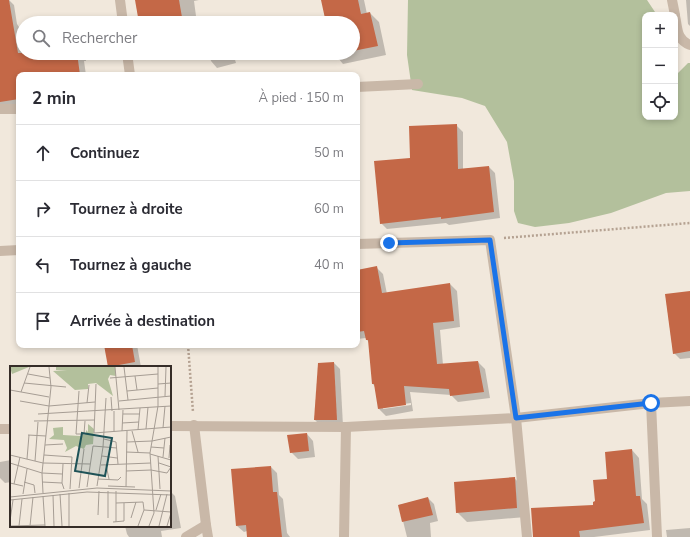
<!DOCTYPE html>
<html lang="fr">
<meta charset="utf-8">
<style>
body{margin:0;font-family:"Nunito Sans",sans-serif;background:#f2f2f3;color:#2b2b33}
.controls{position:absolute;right:12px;top:12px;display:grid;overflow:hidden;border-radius:8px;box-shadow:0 2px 6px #0003}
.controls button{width:36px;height:36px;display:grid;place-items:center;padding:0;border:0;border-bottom:1px solid #e1e1e2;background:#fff;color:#2b2b33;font:20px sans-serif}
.stop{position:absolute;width:12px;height:12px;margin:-9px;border:3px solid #1a73e8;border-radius:50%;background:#fff}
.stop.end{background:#1a73e8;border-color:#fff;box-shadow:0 1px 4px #0008}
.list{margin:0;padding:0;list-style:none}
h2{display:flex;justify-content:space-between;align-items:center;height:52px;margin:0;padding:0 16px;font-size:17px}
h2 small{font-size:13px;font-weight:400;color:#7c7c81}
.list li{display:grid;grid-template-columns:26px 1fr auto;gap:12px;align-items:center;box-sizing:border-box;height:56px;padding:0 16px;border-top:1px solid #e1e1e2}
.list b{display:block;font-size:15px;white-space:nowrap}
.list em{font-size:13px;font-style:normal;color:#7c7c81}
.icon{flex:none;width:22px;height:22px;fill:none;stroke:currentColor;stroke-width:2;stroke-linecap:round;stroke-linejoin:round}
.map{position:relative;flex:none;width:690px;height:537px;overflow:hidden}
.search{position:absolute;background:#fff;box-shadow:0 2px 6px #0003;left:16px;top:16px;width:344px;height:44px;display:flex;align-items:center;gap:10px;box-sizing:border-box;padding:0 14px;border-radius:22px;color:#7c7c81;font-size:15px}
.panel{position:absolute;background:#fff;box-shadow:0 2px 6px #0003;left:16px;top:72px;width:344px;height:276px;border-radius:8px}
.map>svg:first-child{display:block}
</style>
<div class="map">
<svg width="690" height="537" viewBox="0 0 690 537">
<rect width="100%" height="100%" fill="#f1e8dc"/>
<polygon fill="#b3c09c" points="408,0 647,0 657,15 645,15 645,117 675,117 675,72 677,74 688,63 690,63 690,191 666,193 611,213 569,223 535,227 518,223 514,211 514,181 507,142 485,106 462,98 412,90 407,55"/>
<g fill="#0003" fill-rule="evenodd">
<polygon points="0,0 9,0 14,5 17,24 19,27 21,35 23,35 23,53 85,53 86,61 84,61 86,75 19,75 19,108 0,111"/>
<polygon points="136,0 199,0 194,1 196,16 186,17 187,23 140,23"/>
<polygon points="322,0 364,0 367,14 370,13 379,22 386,55 343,64 334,53 353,53 353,23 327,23"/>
<polygon points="686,0 690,0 690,26 688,24"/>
<polygon points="209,53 233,53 236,63 217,68 211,61"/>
<polygon points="456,125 463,132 463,169 489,167 495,173 500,218 449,225 446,223 387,229 381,223 411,158"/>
<path d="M376 267 383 274 387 294 450 284 457 291 460 327 440 330 443 365 478 362 485 369 490 398 458 402 451 395 410 392 413 411 386 416 379 409 375 387 373 384 369 343 366 338 357 339V271ZM411 403V405L383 409V407Z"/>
<polygon points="690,292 690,358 680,359 674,353"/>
<polygon points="105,345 137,345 141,367 110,367"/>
<polygon points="334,363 340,369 343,426 321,426 315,420"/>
<polygon points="307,434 313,441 315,457 298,459 291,452"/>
<polygon points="632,450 639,458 642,499 647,504 650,530 594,537 534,537 594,506 608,480"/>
<polygon points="11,460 11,482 5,483 0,478 0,462"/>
<polygon points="271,467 277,473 279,495 283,499 287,533 290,537 248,537 247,531 244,532 237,526"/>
<polygon points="514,478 524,487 526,517 467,522 457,512"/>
<polygon points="170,491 175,496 181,528 161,531 162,537 129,537 127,534 125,526 170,526"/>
<polygon points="428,498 434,504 438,521 430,523 431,537 407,537 399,505"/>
<polygon points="690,528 690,537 667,537 666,530"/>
</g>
<g fill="#c46847">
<polygon points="0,0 9,0 18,53 77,53 80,75 19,75 19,99 0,102"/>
<polygon points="135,0 179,0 183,23 139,23"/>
<polygon points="321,0 358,0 361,14 370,12 378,46 353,51 353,23 326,23"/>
<polygon points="457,124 458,169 489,166 494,212 441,219 441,217 380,224 374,161 410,158 409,126"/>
<polygon points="377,266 382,293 450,283 454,321 433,323 437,364 478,361 484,392 450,396 449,389 404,386 406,405 378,409 374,384 372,384 368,340 366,340 364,331 357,332 357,270"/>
<polygon points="690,291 690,351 673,354 665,294"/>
<polygon points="104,345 132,345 135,362 108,367"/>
<polygon points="334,362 337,420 314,420 318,363"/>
<polygon points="307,433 309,451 290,453 287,435"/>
<polygon points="632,449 636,496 640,496 644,523 579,531 580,537 533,537 531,508 593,505 593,502 595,501 593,480 607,479 605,452"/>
<polygon points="271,466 273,492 277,492 282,537 247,537 246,525 236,526 231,469"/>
<polygon points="515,477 517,508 456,513 454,482"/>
<polygon points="428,497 433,515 402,522 398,505"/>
</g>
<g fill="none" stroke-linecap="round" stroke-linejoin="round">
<g stroke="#b5a292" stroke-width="2.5" stroke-dasharray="2 2" stroke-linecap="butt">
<polyline points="504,238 690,223"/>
<polyline points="188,345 193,412"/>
</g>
<g stroke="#c9b8a8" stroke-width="10">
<polyline points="120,0 123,23"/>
<polyline points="672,0 675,15"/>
<path d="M675 16C678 29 676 39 690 45"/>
<polyline points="127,53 130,75"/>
<polyline points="357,87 418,84"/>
<polyline points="0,109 19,109"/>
<polyline points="357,244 490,240 516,418 527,537"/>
<polyline points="0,251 19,250"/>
<polyline points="651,403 657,537"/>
<polyline points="194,425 206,525 208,537"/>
<polyline points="170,426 346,427 516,418 651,403 690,401"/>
<polyline points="0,429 11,429"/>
<polyline points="186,537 206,525"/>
<polyline points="344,537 346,427"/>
</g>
</g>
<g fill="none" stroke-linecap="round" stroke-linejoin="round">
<polyline stroke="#1a73e8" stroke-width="5" points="389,243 490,240 516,418 651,403"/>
</g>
<g transform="translate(10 366)">
<rect width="161" height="161" fill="#f1e8dc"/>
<path d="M0 1H19L2 8ZM46 1H105L106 10 100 9 98 13 103 30 86 17 78 18V23L65 24 43 5 57 4H46ZM78 58 84 63 83 78 76 79 74 83 66 80 55 86 57 82 54 74 39 73 44 69 43 62 53 61V69L70 70 76 68V64L78 66Z" fill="#b3c09c"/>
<path fill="none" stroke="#a69d94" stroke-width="1" d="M105 1 109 44M114 1 118 34M18 8 40 12M125 10 127 24M100 12 148 8M14 17 56 21M86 18 84 67 161 61M148 18 161 17M0 24 39 31M69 25 66 68H74L75 55M117 25 148 22M11 26 20 1M155 30 156 1M101 31 102 45M10 35 39 40 85 36M109 35 161 30M77 37 79 19M28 48 161 40M113 48H130M24 55 85 54M112 57 129 56M153 62 155 40M136 63 138 41M128 64 130 42M112 65 113 44M122 65 128 86M104 66V45M18 69 36 70M94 73 106 76 108 98M117 76 142 75 161 71M35 79 53 78M141 81 154 82M116 86 140 87M140 88 161 94M0 89 33 97 80 98M34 89 62 91 60 123M92 90 107 92M148 90 150 123M153 91 155 72M159 92 160 79M17 93 19 69M25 95 28 56M0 97 32 107 52 108M149 97 161 101M53 98 52 117 54 123M91 99 141 97M96 99 99 113M116 105 141 104 157 107 161 101M88 113 108 114 111 111M14 116 24 119 25 127M32 116 52 117M0 117 13 120M4 118 10 91M87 120 93 81 96 32M98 120 125 121M77 121 83 80 107 82M116 121 117 65M69 122 74 83M33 127 32 107 41 21 39 1M59 127V160M13 128 17 103M50 128 52 160M43 129 44 160M33 130 35 160M0 131 87 122 161 125M0 134 77 126 161 129M106 137 133 136 134 144 128 160M134 144 161 146M146 144 151 128M88 149 89 125M98 152V125M121 152 126 136M0 155 3 134M103 156 114 155V137M106 156V125M0 160 35 159M9 160 12 133M20 160 23 131M139 160 144 147 140 87 148 40V1M149 160 157 128M157 160 161 147"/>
<path fill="#1e5257" fill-opacity="0.15" stroke="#1e5257" stroke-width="2" d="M72 67 102 72 95 110 65 105Z"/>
<rect width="161" height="161" fill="none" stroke="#362d28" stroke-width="2"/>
</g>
</svg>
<div class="controls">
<button>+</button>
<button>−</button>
<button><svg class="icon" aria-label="locate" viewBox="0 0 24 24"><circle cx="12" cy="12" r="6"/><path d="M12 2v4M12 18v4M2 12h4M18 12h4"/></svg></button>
</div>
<div class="stop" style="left:651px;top:403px"></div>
<div class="stop end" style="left:389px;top:243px"></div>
<div class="search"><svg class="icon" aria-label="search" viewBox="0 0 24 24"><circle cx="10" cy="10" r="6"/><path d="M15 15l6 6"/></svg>Rechercher</div>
<section class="panel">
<h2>2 min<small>À pied · 150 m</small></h2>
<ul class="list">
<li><svg class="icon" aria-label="ahead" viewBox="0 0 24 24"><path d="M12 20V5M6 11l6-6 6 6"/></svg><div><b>Continuez</b></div><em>50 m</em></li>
<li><svg class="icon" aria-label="right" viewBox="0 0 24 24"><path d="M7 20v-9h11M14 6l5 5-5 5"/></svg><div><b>Tournez à droite</b></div><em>60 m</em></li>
<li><svg class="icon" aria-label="left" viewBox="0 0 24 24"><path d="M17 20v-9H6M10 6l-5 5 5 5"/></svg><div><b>Tournez à gauche</b></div><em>40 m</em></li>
<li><svg class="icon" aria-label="arrive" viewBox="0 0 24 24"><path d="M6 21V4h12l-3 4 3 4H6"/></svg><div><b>Arrivée à destination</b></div></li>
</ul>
</section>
</div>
